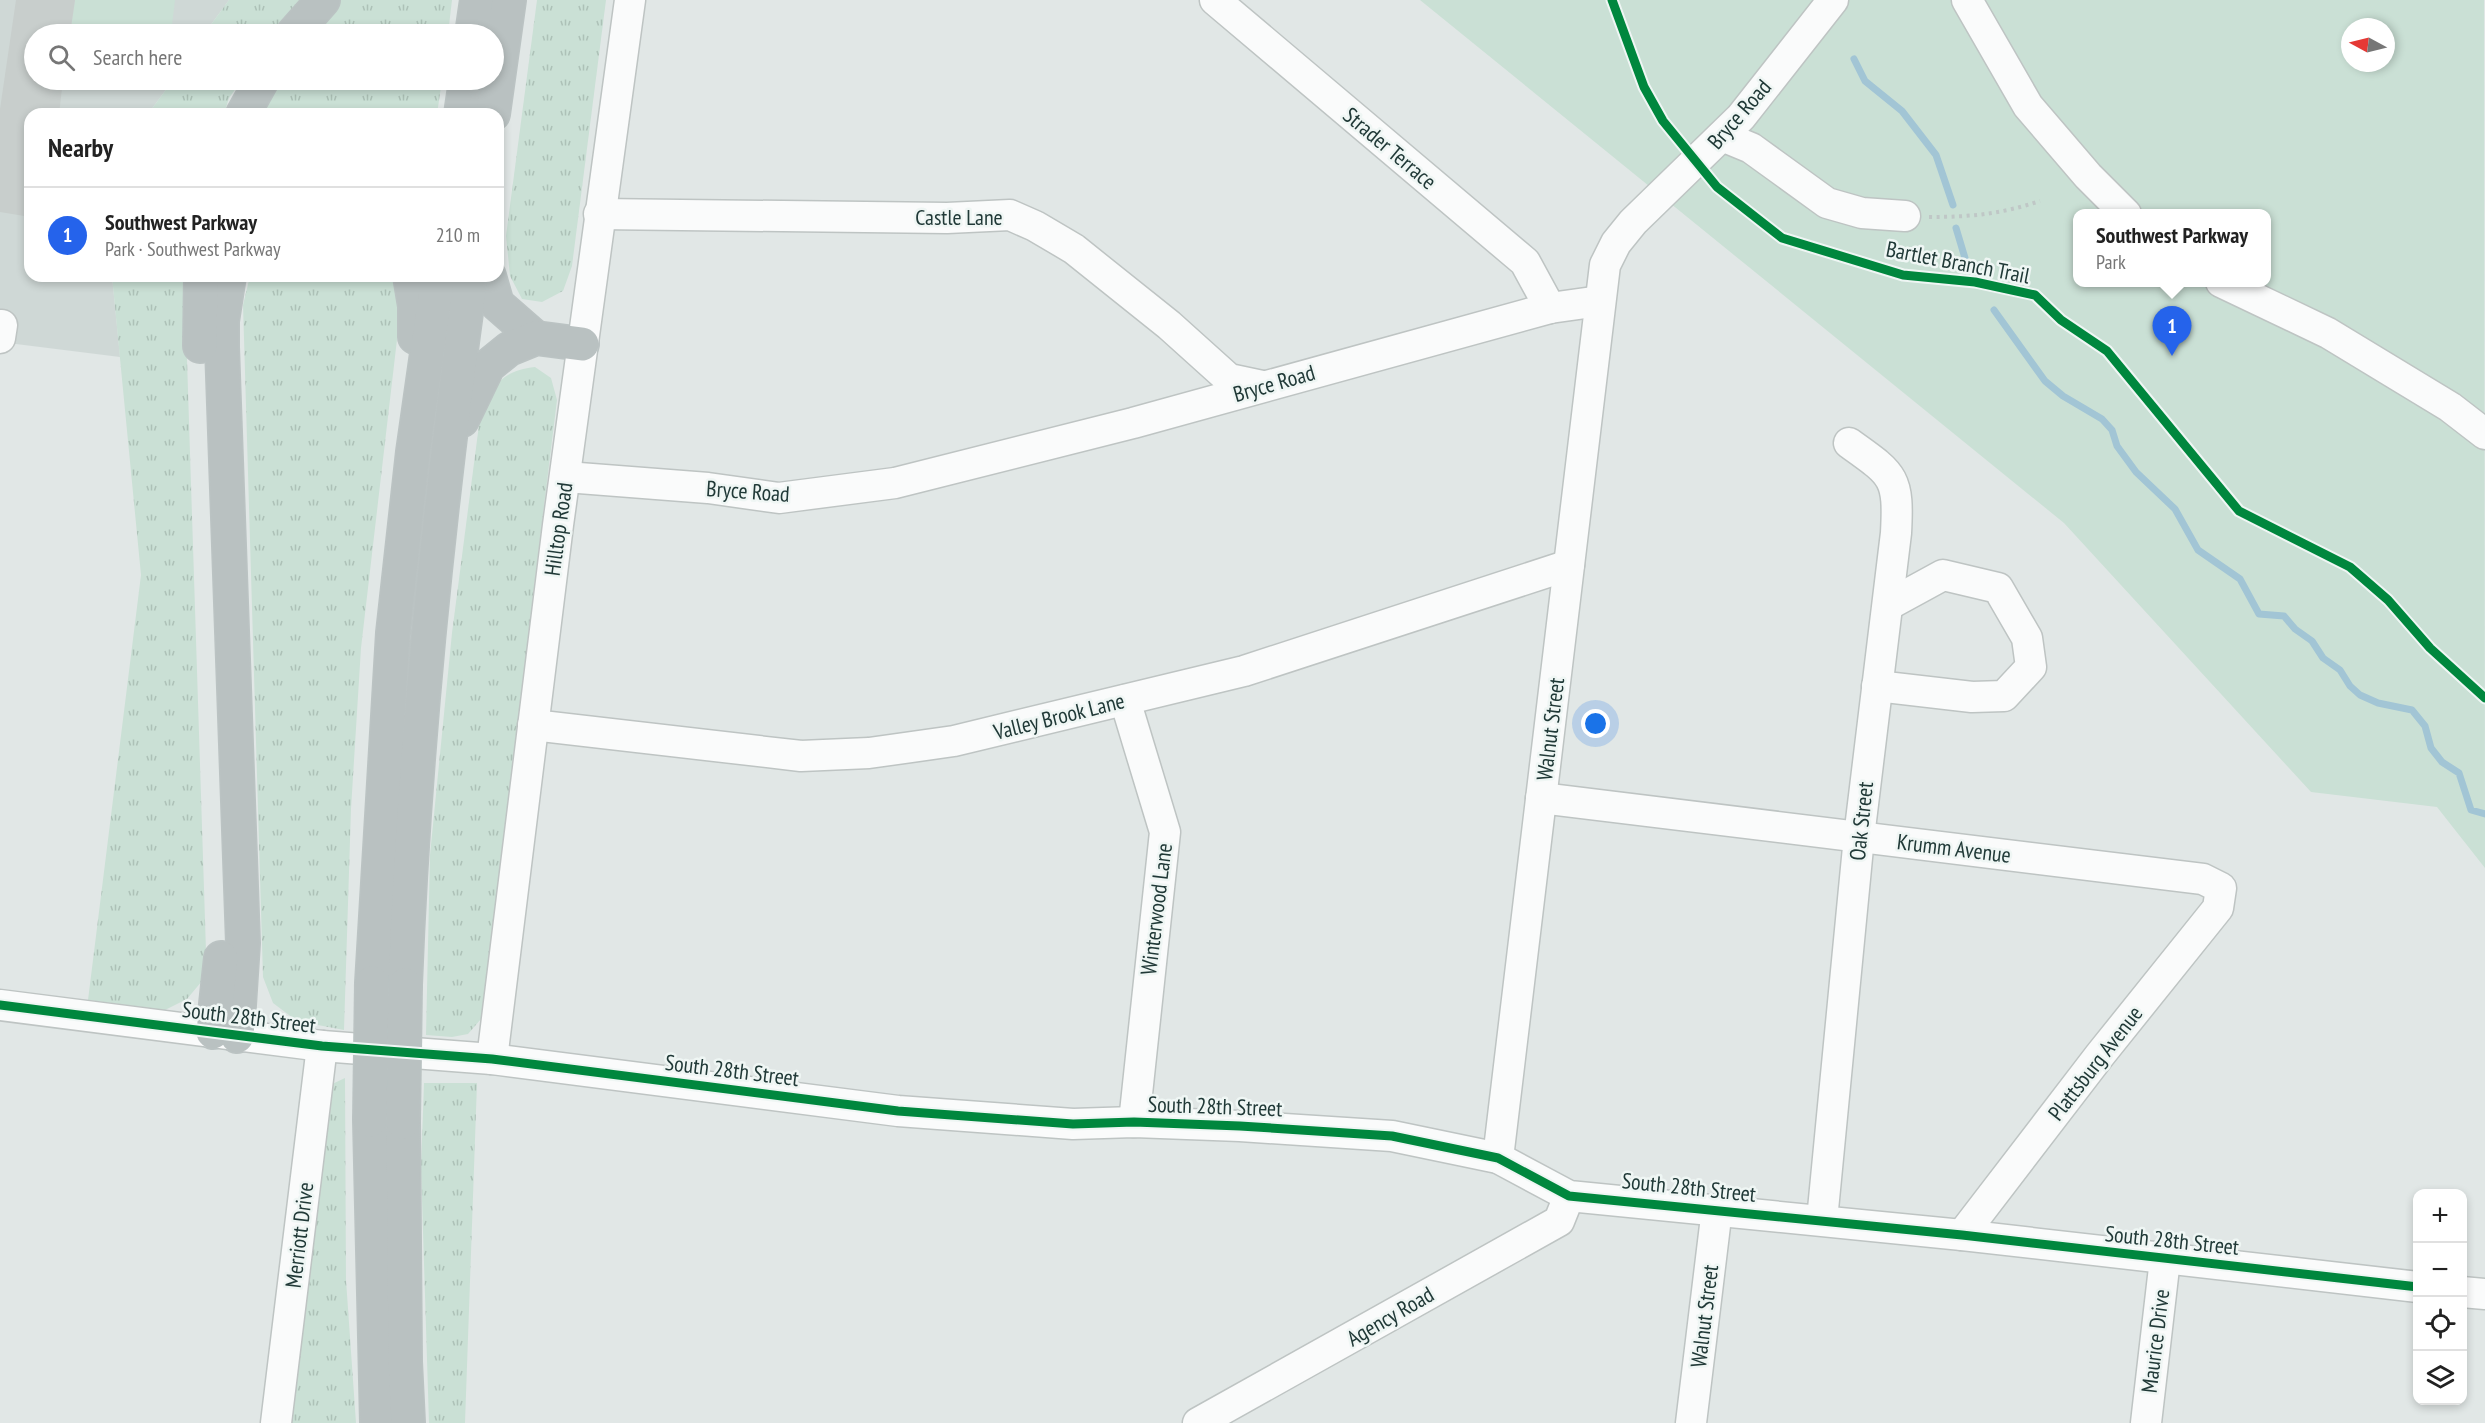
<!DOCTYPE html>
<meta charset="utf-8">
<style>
body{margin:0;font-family:"PT Sans Narrow",sans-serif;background:#f6f6f6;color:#222}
.controls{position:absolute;right:18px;bottom:18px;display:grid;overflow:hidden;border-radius:12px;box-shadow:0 3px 9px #0003}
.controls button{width:54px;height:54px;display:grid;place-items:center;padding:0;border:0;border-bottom:2px solid #e0e0e0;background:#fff;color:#222;font:30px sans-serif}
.compass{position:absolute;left:2341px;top:18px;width:54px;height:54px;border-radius:50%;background:#fff;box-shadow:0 3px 9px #0003;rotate:277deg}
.you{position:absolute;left:1596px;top:724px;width:21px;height:21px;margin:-15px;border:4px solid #fff;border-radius:50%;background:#1a73e8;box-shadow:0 0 0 9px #1a73e833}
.badge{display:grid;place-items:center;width:39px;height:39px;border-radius:50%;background:#2563eb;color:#fff;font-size:20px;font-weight:700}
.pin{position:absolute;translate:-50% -50px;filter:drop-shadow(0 2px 3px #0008)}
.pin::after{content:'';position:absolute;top:32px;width:21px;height:18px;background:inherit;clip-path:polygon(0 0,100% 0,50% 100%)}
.popup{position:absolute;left:2073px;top:209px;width:198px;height:78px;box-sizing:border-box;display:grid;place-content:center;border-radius:12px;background:#fff;filter:drop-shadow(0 2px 4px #0005);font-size:20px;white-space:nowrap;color:#767676}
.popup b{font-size:22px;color:#222}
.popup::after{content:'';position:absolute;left:50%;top:100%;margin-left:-12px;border:12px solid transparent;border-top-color:#fff}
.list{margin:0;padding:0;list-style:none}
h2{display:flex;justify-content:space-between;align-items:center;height:78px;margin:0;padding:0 24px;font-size:26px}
h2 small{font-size:20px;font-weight:400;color:#767676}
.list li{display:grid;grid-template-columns:39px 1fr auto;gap:18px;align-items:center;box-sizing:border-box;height:96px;padding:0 24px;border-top:2px solid #e0e0e0}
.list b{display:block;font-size:22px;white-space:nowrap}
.list p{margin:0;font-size:20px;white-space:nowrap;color:#767676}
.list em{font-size:20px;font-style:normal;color:#767676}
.icon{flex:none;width:33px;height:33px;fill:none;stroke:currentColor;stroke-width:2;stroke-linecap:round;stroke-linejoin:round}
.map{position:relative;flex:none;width:2485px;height:1423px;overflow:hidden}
.search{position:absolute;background:#fff;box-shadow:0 3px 9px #0003;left:24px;top:24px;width:480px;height:66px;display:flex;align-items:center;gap:15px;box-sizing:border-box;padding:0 21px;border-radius:33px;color:#767676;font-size:22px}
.panel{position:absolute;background:#fff;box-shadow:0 3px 9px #0003;left:24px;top:108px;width:480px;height:174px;border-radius:18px}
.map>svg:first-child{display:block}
</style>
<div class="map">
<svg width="2485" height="1423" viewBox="0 0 2485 1423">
<defs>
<pattern id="grass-tufts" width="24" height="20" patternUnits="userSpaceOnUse" patternTransform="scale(1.5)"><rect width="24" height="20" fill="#cae0d5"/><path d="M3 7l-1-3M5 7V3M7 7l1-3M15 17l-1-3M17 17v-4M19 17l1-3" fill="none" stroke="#adc1b7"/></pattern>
</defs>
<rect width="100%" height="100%" fill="#e1e7e6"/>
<polygon fill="#cfd8d6" points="0,0 229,0 204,34 34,34 34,80 173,80 148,114 30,114 30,276 112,276 120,357 0,342"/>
<g fill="url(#grass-tufts)">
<polygon points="229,0 303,0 272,34 204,34"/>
<polygon points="341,0 452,0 448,34 311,34"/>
<polygon points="537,0 606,0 572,266 563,291 542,302 522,299 510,276 506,236"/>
<polygon points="173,80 242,80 229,98 224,114 148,114"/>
<polygon points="279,80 442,80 437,114 263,114"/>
<polygon points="112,276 188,276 186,328 206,951 202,981 187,999 165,1010 88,1000 141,575"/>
<polygon points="250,276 396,276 398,280 398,331 361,648 351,809 344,1030 297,1021 273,1003 263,977 243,305"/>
<path d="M535 367 551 378 557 400 481 1019 468 1034 452 1037 426 1035 430 855 452 633 480 417C493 386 500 371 535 367Z"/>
<polygon points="345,1078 346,1280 356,1423 287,1423 330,1085"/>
<polygon points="424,1083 477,1083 465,1423 429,1423 421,1168"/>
</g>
<g fill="#cae0d5" fill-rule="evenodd">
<polygon points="75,0 175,0 171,34 70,34"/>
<path d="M1420 0H2484L2485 868 2437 807 2311 792 2064 523ZM2350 27H2386V63H2350ZM2078 214H2266V282H2078Z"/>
</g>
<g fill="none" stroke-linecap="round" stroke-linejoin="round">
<g stroke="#a2c5d5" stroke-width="7">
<polyline points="1854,59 1865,81 1902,111 1936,155 1953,205"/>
<polyline points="1956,228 1965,258"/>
<polyline points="1994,310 2045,381 2063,396 2102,419 2112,430 2117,446 2136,472 2175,509 2198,550 2240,579 2259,614 2284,616 2295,629 2312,641 2323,658 2340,670 2350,686 2360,695 2378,703 2412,710 2425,726 2431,748 2442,762 2459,773 2471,810 2485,814"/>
</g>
</g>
<polygon fill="#c8cecc" points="16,0 75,0 70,34 34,34 34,80 63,80 59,114 30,114 30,217 0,212 0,109"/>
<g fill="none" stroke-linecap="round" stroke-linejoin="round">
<g stroke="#bec4c3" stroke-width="33">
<g id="minor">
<polyline points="1215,0 1525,262 1550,308"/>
<polyline points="1967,0 2028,106 2088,176 2126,214"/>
<polyline points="1722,136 1751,148 1827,203 1862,213 1905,216"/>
<polyline points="599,214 947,218 1010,215 1035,226 1074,249 1169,325 1229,379 1262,386"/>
<polyline points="2221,282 2328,333 2450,407 2485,434"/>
<polyline points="0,338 2,325"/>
<polyline points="566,477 708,488 779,498 895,483 1133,423 1550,308 1600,301"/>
<polyline points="1877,686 1972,697 2004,696 2031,667 2027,638 1998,588 1943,575 1888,605"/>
<polyline points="1125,700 1165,832 1134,1122"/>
<polyline points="533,725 801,756 869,753 954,741 1244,671 1569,565"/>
<polyline points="1541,798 2203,879 2221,888 2218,908 2100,1055 1962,1235"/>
<polyline points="0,1005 322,1046 492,1059 898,1111 1073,1124 1134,1122 1240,1126 1392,1136 1498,1158 1569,1196 1962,1235 2418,1287"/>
<polyline points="492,1059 558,525 630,0"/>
<polyline points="1498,1158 1605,265 1616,243 1633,222 1741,117 1833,0"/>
<path d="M1822 1220 1859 837 1896 533C1899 477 1894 475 1849 443"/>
<polyline points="2462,1292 2485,1294"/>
<polyline points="276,1423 322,1046"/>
<polyline points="1198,1423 1559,1221 1569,1196"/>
<polyline points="1691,1423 1717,1209"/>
<polyline points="2146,1423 2165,1259"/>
</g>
</g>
<g stroke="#bbc3c3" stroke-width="36">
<g id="highway">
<polyline points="293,34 323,0"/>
<polyline points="472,34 477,0"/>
<polyline points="243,114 262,80"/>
<polyline points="461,114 466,80"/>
<polyline points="493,114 509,0"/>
<polyline points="229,276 222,321 222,347 243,943 237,1036"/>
<polyline points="410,276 415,306 415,337"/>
<polyline points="489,276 497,304 536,338"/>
<polyline points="200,346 201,276"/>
<polyline points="462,420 488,366 509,349 536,338 582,344"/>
<polyline points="372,983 393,633 413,452 438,276"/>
<path d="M405 985C414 747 438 512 471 276"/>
<polyline points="213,1032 221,958"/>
<polyline points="370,1120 377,1423"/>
<polyline points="403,1122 405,1362 408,1423"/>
</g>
</g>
<path stroke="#bfc7c6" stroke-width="4" stroke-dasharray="3 4.5" stroke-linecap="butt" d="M1929 217C1971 217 2001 214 2040 201"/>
<use href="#minor" stroke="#fafbfb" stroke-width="30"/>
<use href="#highway" stroke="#b9c1c1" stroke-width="33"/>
<g stroke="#bbc3c3" stroke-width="36" stroke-linecap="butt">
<g id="highway-bridge">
<polyline points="370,1120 372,983"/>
<polyline points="403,1122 405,985"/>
</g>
</g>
<use href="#highway-bridge" stroke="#b9c1c1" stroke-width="33"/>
<g stroke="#eff6f4" stroke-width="13">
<g id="cycleway">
<polyline points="1612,0 1644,87 1663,121 1717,187 1782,238 1903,275 1975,282 2035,295 2061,320 2107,351 2239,511 2350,567 2388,600 2430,648 2485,698"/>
<polyline points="0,1005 322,1046 492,1059 898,1111 1073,1124 1134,1122 1240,1126 1392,1136 1498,1158 1569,1196 1962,1235 2418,1287"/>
</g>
</g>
<use href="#cycleway" stroke="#00873e" stroke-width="9"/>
</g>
<g text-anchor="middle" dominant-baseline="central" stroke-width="5" stroke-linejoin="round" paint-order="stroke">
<g font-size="22" fill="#203937" stroke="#eff6f4">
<text transform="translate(1739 114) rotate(-49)">Bryce Road</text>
<text transform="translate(1390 148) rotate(40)">Strader Terrace</text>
<text x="959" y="217">Castle Lane</text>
<text transform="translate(1958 262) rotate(11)">Bartlet Branch Trail</text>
<text transform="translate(1274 383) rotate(-16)">Bryce Road</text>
<text transform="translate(748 491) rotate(4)">Bryce Road</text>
<text transform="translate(558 529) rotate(-82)">Hilltop Road</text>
<text transform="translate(1059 716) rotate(-14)">Valley Brook Lane</text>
<text transform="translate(1550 729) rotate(-83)">Walnut Street</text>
<text transform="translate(1861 821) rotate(-84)">Oak Street</text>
<text transform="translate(1954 848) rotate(7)">Krumm Avenue</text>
<text transform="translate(1156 909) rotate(-83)">Winterwood Lane</text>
<text transform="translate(249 1017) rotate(7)">South 28th Street</text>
<text transform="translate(2095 1063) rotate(-52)">Plattsburg Avenue</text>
<text transform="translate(732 1070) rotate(7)">South 28th Street</text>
<text transform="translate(1215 1106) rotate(2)">South 28th Street</text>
<text transform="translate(1689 1187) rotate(6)">South 28th Street</text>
<text transform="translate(299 1235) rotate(-83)">Merriott Drive</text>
<text transform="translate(2172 1240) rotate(6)">South 28th Street</text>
<text transform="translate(1390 1316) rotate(-30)">Agency Road</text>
<text transform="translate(1704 1316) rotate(-83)">Walnut Street</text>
<text transform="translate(2155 1341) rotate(-83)">Maurice Drive</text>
</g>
</g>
</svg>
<div class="controls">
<button>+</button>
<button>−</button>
<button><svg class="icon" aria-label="locate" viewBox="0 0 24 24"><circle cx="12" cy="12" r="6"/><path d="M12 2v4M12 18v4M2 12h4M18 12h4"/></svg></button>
<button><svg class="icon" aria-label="layers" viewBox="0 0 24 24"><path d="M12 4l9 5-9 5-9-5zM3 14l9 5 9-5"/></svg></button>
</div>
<svg class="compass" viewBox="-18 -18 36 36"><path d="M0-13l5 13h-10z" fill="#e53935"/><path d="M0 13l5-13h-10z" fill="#767676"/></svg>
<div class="you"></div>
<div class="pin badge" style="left:2172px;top:356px">1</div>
<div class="popup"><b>Southwest Parkway</b>Park</div>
<div class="search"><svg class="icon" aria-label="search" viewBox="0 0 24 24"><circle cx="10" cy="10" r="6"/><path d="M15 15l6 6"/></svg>Search here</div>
<section class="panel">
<h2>Nearby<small></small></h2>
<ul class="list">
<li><span class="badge">1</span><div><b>Southwest Parkway</b><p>Park · Southwest Parkway</p></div><em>210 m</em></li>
</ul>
</section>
</div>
